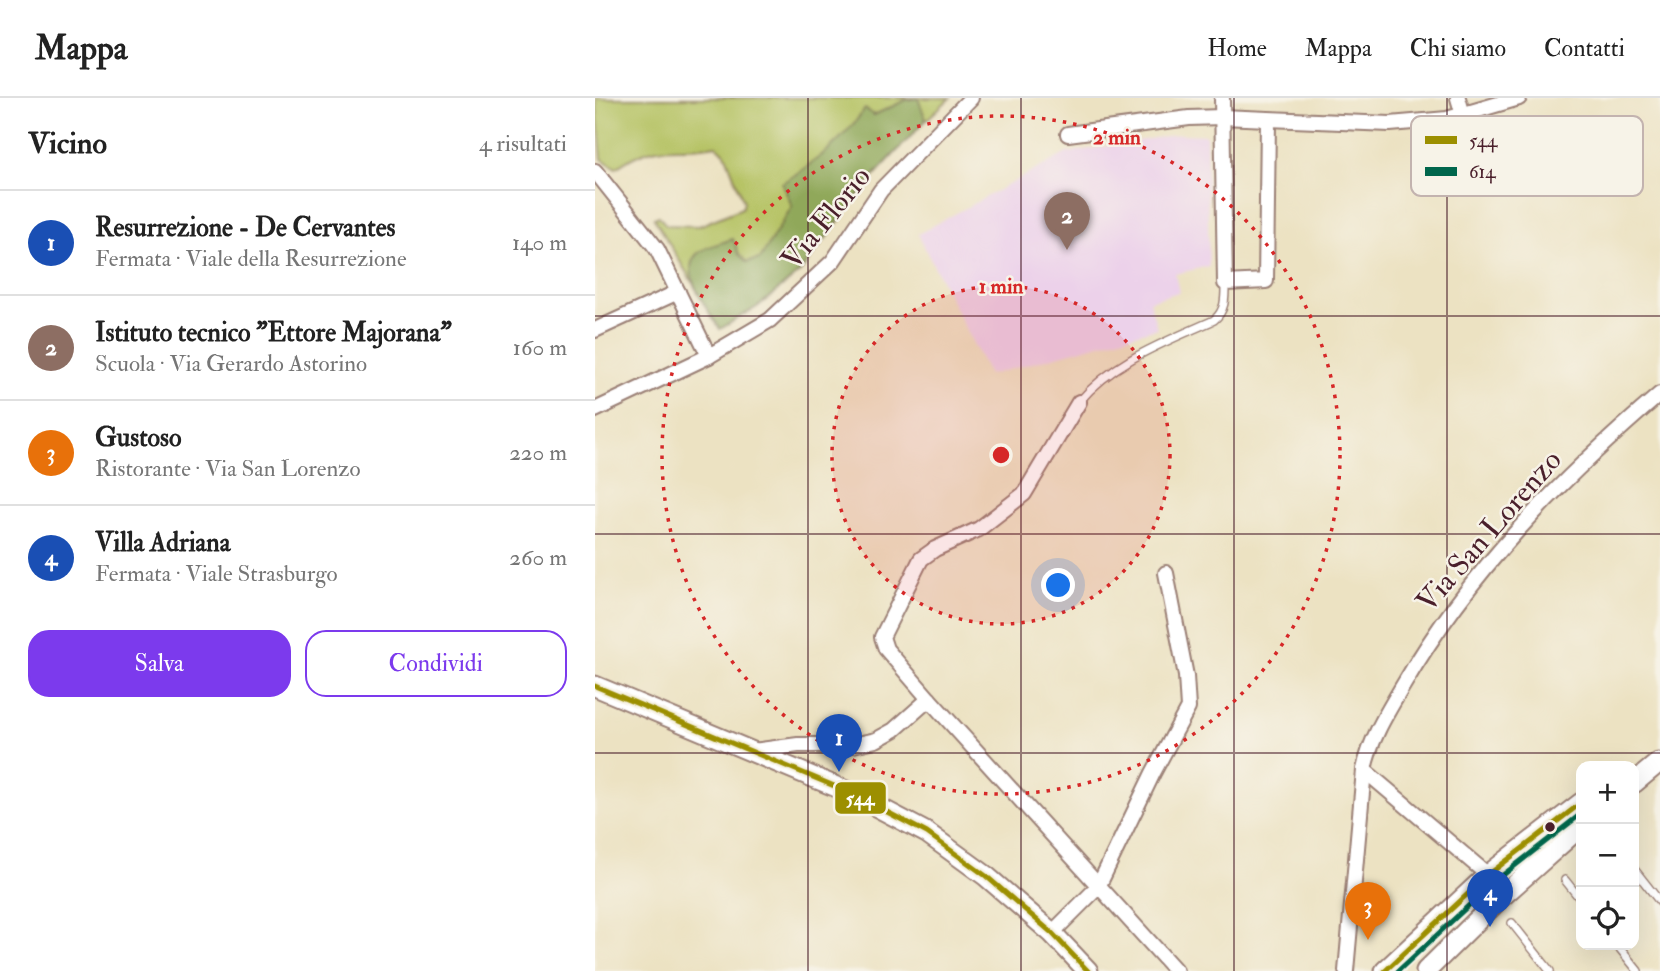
<!DOCTYPE html>
<html lang="it">
<meta charset="utf-8">
<style>
body{margin:0;font-family:"IM FELL Double Pica",serif;background:#f2f2f2;color:#222}
.controls{position:absolute;right:21px;bottom:21px;display:grid;overflow:hidden;border-radius:14px;box-shadow:0 7px 28px #0002}
.controls button{width:63px;height:63px;display:grid;place-items:center;padding:0;border:0;border-bottom:2px solid #e0e0e0;background:#fff;color:#222;font:35px sans-serif}
.you{position:absolute;left:464px;top:488px;width:24px;height:24px;margin:-18px;border:5px solid #fff;border-radius:50%;background:#1a73e8;box-shadow:0 0 0 10px #1a73e833}
.badge{display:grid;place-items:center;width:46px;height:46px;border-radius:50%;background:#7c3aed;color:#fff;font-size:23px;font-weight:700}
.pin{position:absolute;translate:-50% -58px;filter:drop-shadow(0 2px 4px #0008)}
.pin::after{content:'';position:absolute;top:37px;width:24px;height:21px;background:inherit;clip-path:polygon(0 0,100% 0,50% 100%)}
.list{margin:0;padding:0;list-style:none}
h2{display:flex;justify-content:space-between;align-items:center;height:91px;margin:0;padding:0 28px;font-size:30px}
h2 small{font-size:23px;font-weight:400;color:#767676}
.list li{display:grid;grid-template-columns:46px 1fr auto;gap:21px;align-items:center;box-sizing:border-box;height:105px;padding:0 28px;border-top:2px solid #e0e0e0}
.list b{display:block;font-size:26px;white-space:nowrap}
.list p{margin:0;font-size:23px;white-space:nowrap;color:#767676}
.list em{font-size:23px;font-style:normal;color:#767676}
.actions{display:flex;gap:14px;padding:21px 28px}
.actions a{flex:1;padding:16px 0;border:2px solid #7c3aed;border-radius:21px;text-align:center;font-size:24px;color:#7c3aed}
.actions .main{background:#7c3aed;color:#fff}
.icon{flex:none;width:38px;height:38px;fill:none;stroke:currentColor;stroke-width:2;stroke-linecap:round;stroke-linejoin:round}
.map{position:relative;flex:none;width:1065px;height:873px;overflow:hidden}
header{display:flex;align-items:center;gap:42px;box-sizing:border-box;height:98px;padding:0 35px;background:#fff;border-bottom:2px solid #e0e0e0}
header strong{font-size:33px}
nav{display:flex;gap:38px;margin-inline-start:auto;font-size:24px}
main{display:flex}
aside{flex:1;background:#fff}
.map>svg:first-child{display:block}
</style>
<header>
<strong>Mappa</strong>
<nav><a>Home</a><a>Mappa</a><a>Chi siamo</a><a>Contatti</a></nav>
</header>
<main>
<aside>
<h2>Vicino<small>4 risultati</small></h2>
<ul class="list">
<li><span class="badge" style="background:#1a4fb4">1</span><div><b>Resurrezione - De Cervantes</b><p>Fermata · Viale della Resurrezione</p></div><em>140 m</em></li>
<li><span class="badge" style="background:#8d6e63">2</span><div><b>Istituto tecnico &quot;Ettore Majorana&quot;</b><p>Scuola · Via Gerardo Astorino</p></div><em>160 m</em></li>
<li><span class="badge" style="background:#e8710a">3</span><div><b>Gustoso</b><p>Ristorante · Via San Lorenzo</p></div><em>220 m</em></li>
<li><span class="badge" style="background:#1a4fb4">4</span><div><b>Villa Adriana</b><p>Fermata · Viale Strasburgo</p></div><em>260 m</em></li>
</ul>
<div class="actions"><a class="main">Salva</a><a>Condividi</a></div>
</aside>
<div class="map">
<svg width="1065" height="873" viewBox="0 0 1065 873">
<rect width="100%" height="100%" fill="#f7f3e8"/>
<filter id="ink" filterUnits="userSpaceOnUse"><feTurbulence type="fractalNoise" baseFrequency=".0143" numOctaves="2"/><feDisplacementMap in="SourceGraphic" scale="14" xChannelSelector="R" yChannelSelector="G"/><feConvolveMatrix kernelMatrix="1 2 1 2 8 2 1 2 1" color-interpolation-filters="sRGB"/></filter>
<filter id="wash" filterUnits="userSpaceOnUse"><feTurbulence type="fractalNoise" baseFrequency=".00686" numOctaves="4" result="noise"/><feDisplacementMap in="SourceGraphic" scale="28" xChannelSelector="R" yChannelSelector="G"/><feGaussianBlur stdDeviation="1.57" result="paint"/><feColorMatrix in="noise" values="0 0 0 0 0 0 0 0 0 0 0 0 0 0 0 0 0 1.4 0 .05"/><feComposite in="paint" operator="in"/></filter>
<g filter="url(#wash)">
<rect width="100%" height="100%" fill="#ece2c2"/>
<polygon fill="#ecd1ea" points="584,36 611,37 614,168 580,176 584,194 554,203 562,230 394,277 323,136 472,55"/>
<path fill="#b5c264" stroke="#807048" stroke-width="2" d="M1 0H355L313 39 276 81 204 175 162 209 125 231 59 120 64 118 71 127 104 128 147 110 149 104 130 55 121 47C76 56 65 39 21 70L7 61Z"/>
<path fill="#90a85a" stroke="#6d6442" stroke-width="2" d="M323 0 331 22 276 81 204 175 162 209 125 231C115 215 83 174 102 156 110 148 127 145 138 141L144 156 152 164 165 161 197 108 187 85C220 65 247 43 270 11L279 17 311 2Z"/>
</g>
<g filter="url(#ink)">
<g fill="none" stroke-linecap="round" stroke-linejoin="round">
<g stroke="#9b8076" stroke-width="10">
<g id="lane">
<path d="M484 304C519 262 571 244 619 222 631 212 630 199 630 185"/>
<polyline points="1039,771 1065,804"/>
<polyline points="970,782 986,802"/>
<polyline points="917,825 955,873"/>
<polyline points="1022,847 1043,873"/>
</g>
</g>
<g stroke="#9b8076" stroke-width="18">
<g id="street">
<polyline points="627,0 630,185 671,183 673,23"/>
<polyline points="863,0 868,17"/>
<polyline points="473,36 594,20 627,19 795,26 852,21 924,0"/>
<polyline points="0,73 62,151 114,258"/>
<polyline points="0,232 83,194"/>
<polyline points="484,304 429,396 384,431 340,451 326,461 287,539 291,551 334,601 581,873"/>
<polyline points="0,312 114,258 175,222 238,163 286,92 376,0"/>
<polyline points="158,653 203,647 258,647 281,642 299,632 334,601"/>
<polyline points="769,672 893,777"/>
<polyline points="457,835 503,789 558,675 593,610 591,578 571,475"/>
<path d="M751 873 769 672C775 641 793 613 809 586 875 472 966 381 1065 296"/>
</g>
</g>
<g stroke="#9b8076" stroke-width="23">
<g id="secondary">
<polyline points="0,588 256,695 332,735 391,778 457,835 493,873"/>
<polyline points="1039,685 1063,665"/>
<polyline points="790,873 893,777 986,705"/>
<polyline points="831,873 903,802 986,728"/>
</g>
</g>
<use href="#lane" stroke="#fff" stroke-width="7"/>
<use href="#street" stroke="#fff" stroke-width="14"/>
<use href="#secondary" stroke="#fff" stroke-width="19"/>
<g stroke="#f7f3e8" stroke-width="10">
<g id="bus-1">
<polyline points="0,588 256,695 332,735 391,778 457,835 493,873"/>
<polyline points="790,873 893,777 986,705"/>
</g>
</g>
<g stroke="#f7f3e8" stroke-width="10">
<polyline id="bus-2" points="803,873 899,784 986,716"/>
</g>
<use href="#bus-1" stroke="#9c8f00" stroke-width="5"/>
<use href="#bus-2" stroke="#00664c" stroke-width="5"/>
</g>
</g>
<path fill="none" stroke="#4a1f2b" stroke-width="2" stroke-opacity="0.55" d="M213 0V873M426 0V873M639 0V873M852 0V873M0 218H1065M0 436H1065M0 655H1065"/>
<circle cx="406" cy="357" r="169" fill="#d62828" fill-opacity=".12"/>
<g fill="none" stroke="#d62828" stroke-width="3.5" stroke-dasharray="3.5 7">
<circle cx="406" cy="357" r="169"/>
<circle cx="406" cy="357" r="339"/>
</g>
<circle fill="#4a1f2b" stroke="#f7f3e8" stroke-width="2.5" cx="955" cy="729" r="6"/>
<g text-anchor="middle" dominant-baseline="central" stroke-width="5" stroke-linejoin="round" paint-order="stroke">
<g font-size="30" fill="#4a1f2b" stroke="#f7f3e8">
<text transform="translate(231 120) rotate(-51)">Via Florio</text>
<text transform="translate(894 433) rotate(-49)">Via San Lorenzo</text>
</g>
</g>
<rect x="816" y="18" width="232" height="80" rx="10" fill="#f7f3e8" stroke="#c3b3af" stroke-width="2"/>
<rect x="830" y="38" width="32" height="8" fill="#9c8f00"/>
<rect x="830" y="69" width="32" height="9" fill="#00664c"/>
<g font-size="19" fill="#4a1f2b">
<text x="874" y="49">544</text>
<text x="874" y="80">614</text>
</g>
<circle cx="406" cy="357" r="10" fill="#d62828" stroke="#f7f3e8" stroke-width="3.5"/>
<g font-size="21" text-anchor="middle" font-weight="bold" fill="#d62828" stroke="#f7f3e8" stroke-width="5" stroke-linejoin="round" paint-order="stroke">
<text x="522" y="46">2 min</text>
<text x="406" y="195">1 min</text>
</g>
<rect stroke="#f7f3e8" stroke-width="2.5" x="239" y="683" width="53" height="34" rx="7" fill="#9c8f00"/>
<g font-size="19" text-anchor="middle" font-weight="bold" fill="#fff">
<text x="265" y="707">544</text>
</g>
</svg>
<div class="controls">
<button>+</button>
<button>−</button>
<button><svg class="icon" aria-label="locate" viewBox="0 0 24 24"><circle cx="12" cy="12" r="6"/><path d="M12 2v4M12 18v4M2 12h4M18 12h4"/></svg></button>
</div>
<div class="you"></div>
<div class="pin badge" style="left:244px;top:674px;background:#1a4fb4">1</div>
<div class="pin badge" style="left:472px;top:152px;background:#8d6e63">2</div>
<div class="pin badge" style="left:773px;top:842px;background:#e8710a">3</div>
<div class="pin badge" style="left:895px;top:829px;background:#1a4fb4">4</div>
</div>
</main>
